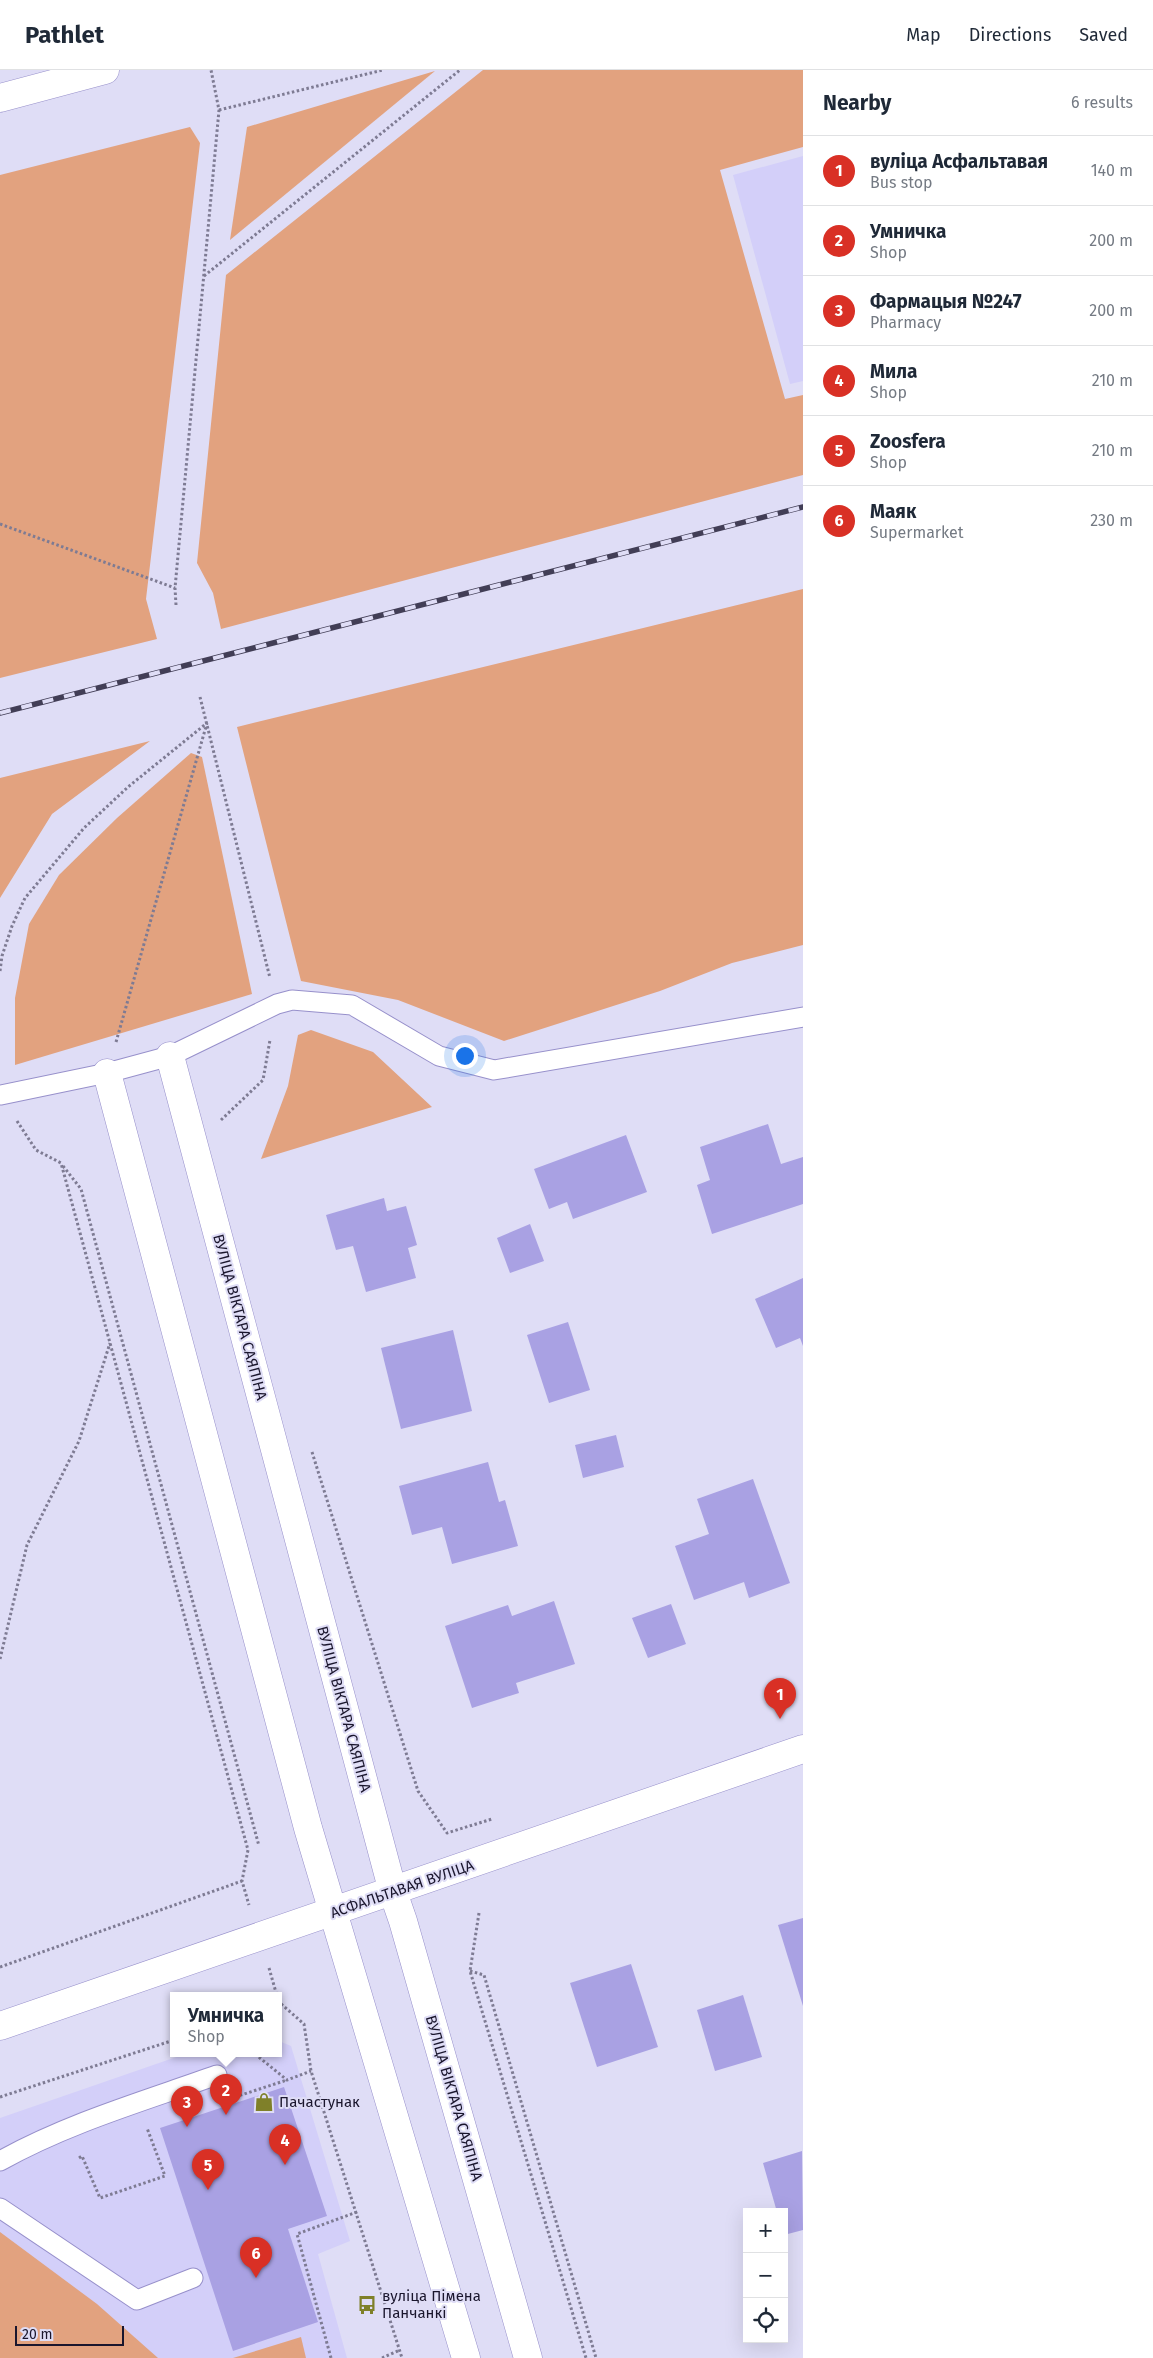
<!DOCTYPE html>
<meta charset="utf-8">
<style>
body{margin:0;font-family:"Fira Sans",sans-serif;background:#f6f6f7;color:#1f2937}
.controls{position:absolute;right:15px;bottom:15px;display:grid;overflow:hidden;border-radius:0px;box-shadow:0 5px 20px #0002}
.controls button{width:45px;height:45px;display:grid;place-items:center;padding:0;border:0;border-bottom:1px solid #e0e1e3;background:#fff;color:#1f2937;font:25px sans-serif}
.scale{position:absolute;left:15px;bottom:12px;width:109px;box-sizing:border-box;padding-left:5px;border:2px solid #1a162d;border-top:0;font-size:14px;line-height:18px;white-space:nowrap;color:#1a162d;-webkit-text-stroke:4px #dfddf6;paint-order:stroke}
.you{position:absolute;left:464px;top:985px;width:18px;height:18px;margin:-12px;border:4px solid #fff;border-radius:50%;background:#1a73e8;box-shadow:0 0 0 8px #1a73e833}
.badge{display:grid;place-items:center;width:32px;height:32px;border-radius:50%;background:#d93025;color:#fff;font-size:16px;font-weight:700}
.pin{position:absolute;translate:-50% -41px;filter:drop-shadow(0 1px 2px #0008)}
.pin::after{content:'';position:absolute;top:26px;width:18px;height:15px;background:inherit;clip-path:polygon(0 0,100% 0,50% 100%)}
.popup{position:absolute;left:170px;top:1922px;width:112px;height:65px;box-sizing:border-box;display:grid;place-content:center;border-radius:0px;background:#fff;filter:drop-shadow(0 1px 4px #0005);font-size:16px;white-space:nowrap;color:#747a83}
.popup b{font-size:19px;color:#1f2937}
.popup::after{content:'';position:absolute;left:50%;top:100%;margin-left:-10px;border:10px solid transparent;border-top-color:#fff}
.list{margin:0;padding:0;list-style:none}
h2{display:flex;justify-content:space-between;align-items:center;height:65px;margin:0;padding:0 20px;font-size:21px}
h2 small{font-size:16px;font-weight:400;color:#747a83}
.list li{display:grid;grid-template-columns:32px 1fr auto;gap:15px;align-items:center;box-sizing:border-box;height:70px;padding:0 20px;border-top:1px solid #e0e1e3}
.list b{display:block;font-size:19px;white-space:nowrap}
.list p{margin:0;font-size:16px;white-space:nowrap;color:#747a83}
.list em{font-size:16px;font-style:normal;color:#747a83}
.icon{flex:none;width:28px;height:28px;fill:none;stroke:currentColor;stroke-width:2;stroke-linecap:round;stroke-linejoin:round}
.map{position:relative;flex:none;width:803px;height:2288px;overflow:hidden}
header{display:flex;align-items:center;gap:30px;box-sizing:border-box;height:70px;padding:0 25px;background:#fff;border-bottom:1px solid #e0e1e3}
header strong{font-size:24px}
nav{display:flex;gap:28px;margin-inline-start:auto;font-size:18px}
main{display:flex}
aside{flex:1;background:#fff}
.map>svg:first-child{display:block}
</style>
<header>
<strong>Pathlet</strong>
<nav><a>Map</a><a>Directions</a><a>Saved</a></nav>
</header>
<main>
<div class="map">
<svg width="803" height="2288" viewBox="0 0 803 2288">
<rect width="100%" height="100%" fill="#dfddf6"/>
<g fill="#d3cff9">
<polygon points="803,86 803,311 790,314 733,105"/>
<polygon points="279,1971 291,1976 350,2171 318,2184 347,2288 89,2288 0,2222 0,2048 185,1984 278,1984"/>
</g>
<g fill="#e2a27f">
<polygon points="483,0 803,0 803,77 720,100 785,329 803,325 803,405 221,559 213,523 197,493 226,205"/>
<polygon points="435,1 230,170 247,57"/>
<polygon points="190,57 200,73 146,529 157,569 0,608 0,105"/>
<polygon points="803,519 803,875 732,893 660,921 504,971 398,930 301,911 237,657"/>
<polygon points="150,671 52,744 0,828 0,708"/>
<polygon points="191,683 202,687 252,924 15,995 15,928 29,854 59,805 117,748"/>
<polygon points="311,960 373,982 432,1037 261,1089 288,1016 298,965"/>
<polygon points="0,2162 97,2234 158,2288 0,2288"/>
<polygon points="301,2267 306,2288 233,2288"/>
</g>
<g fill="#a9a1e3">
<polygon points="768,1054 781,1094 803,1087 803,1134 712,1164 697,1115 710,1110 700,1077"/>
<polygon points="626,1065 647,1122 573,1149 567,1132 549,1139 534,1099"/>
<polygon points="384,1128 387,1141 406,1136 417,1175 408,1178 416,1208 366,1222 353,1176 336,1180 326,1145"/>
<polygon points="530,1154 544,1191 510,1203 497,1168"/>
<polygon points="803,1208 803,1276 800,1268 776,1278 755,1229"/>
<polygon points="568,1252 590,1320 549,1333 527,1265"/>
<polygon points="453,1260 472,1341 401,1359 381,1278"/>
<polygon points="616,1365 624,1397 583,1408 575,1375"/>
<polygon points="488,1392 499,1432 505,1430 518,1476 452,1494 442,1457 412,1465 399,1416"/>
<polygon points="753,1409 790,1513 749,1528 744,1512 694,1530 675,1476 709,1464 697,1429"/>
<polygon points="554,1531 575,1594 516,1613 519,1623 472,1638 445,1556 508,1535 512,1546"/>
<polygon points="671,1534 686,1574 648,1588 632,1548"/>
<polygon points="803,1848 803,1936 778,1855"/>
<polygon points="631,1894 658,1977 597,1997 570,1913"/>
<polygon points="743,1925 762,1987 715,2001 697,1940"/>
<polygon points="284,2017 327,2146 288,2159 318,2252 233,2281 160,2058"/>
<polygon points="802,2081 803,2160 784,2165 784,2142 777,2142 763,2093"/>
</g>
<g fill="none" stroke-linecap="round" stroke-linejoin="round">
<g stroke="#9790cb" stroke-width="21">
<g id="lane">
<polyline points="1,1025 107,1003 170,986 277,934 292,930 352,935 439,986 494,1000 803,947"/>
<path d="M0 2091C68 2053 144 2031 217 2005"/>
<polyline points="0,2138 137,2230 193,2208"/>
</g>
</g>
<g stroke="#9790cb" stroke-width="29">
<g id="street">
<polyline points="170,986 393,1822 403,1851 528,2288"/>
<polyline points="107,1003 308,1758 466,2288"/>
</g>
</g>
<g stroke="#9790cb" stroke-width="29">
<g id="secondary">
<polyline points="0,28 105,0"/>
<polyline points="0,1956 803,1679"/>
</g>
</g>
<g stroke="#7e7b93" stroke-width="3" stroke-dasharray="2.5 2.5" stroke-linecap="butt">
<polyline points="219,40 383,0"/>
<polyline points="204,206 460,0"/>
<polyline points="0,454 175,518"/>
<polyline points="176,535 175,518 219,40 211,0"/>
<polyline points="200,627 270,908"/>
<polyline points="0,901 2,886 12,856 25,828 84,758 128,717 207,653"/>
<polyline points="116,972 207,653"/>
<polyline points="221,1050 263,1010 270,970"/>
<polyline points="17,1051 36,1080 61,1093 248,1780 242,1811 249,1835"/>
<polyline points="63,1096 81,1119 259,1776"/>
<polyline points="312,1382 418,1721 447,1763 492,1749"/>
<polyline points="0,1589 27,1475 79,1371 110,1273"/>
<polyline points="479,1843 470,1901 586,2288"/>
<polyline points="0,1897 242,1811"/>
<polyline points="269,1898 277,1926"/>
<polyline points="470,1901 484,1905 596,2288"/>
<polyline points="278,1930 280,1933 304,1954 311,2001 402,2288"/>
<polyline points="255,1984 287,2010 311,2001"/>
<polyline points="0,2027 174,1970"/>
<polyline points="235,2027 287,2010"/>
<polyline points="79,2088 82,2086 100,2128 165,2106 147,2058"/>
<polyline points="331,2288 297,2164 357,2142"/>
<polyline points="382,2288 400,2280"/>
</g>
<use href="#lane" stroke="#fff" stroke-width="19"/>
<use href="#street" stroke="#fff" stroke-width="28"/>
<use href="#secondary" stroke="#fff" stroke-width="28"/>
<g stroke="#423e56" stroke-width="5.5">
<polyline id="rail" points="0,643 803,437"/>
</g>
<use href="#rail" stroke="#dfddf6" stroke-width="4" stroke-dasharray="11" stroke-linecap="butt"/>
</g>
<defs>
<g id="shop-bare" transform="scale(1.5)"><path d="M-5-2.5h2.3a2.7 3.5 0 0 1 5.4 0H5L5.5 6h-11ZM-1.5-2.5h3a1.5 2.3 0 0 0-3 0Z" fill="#7f8029" stroke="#dfddf6" stroke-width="2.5" paint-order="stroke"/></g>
<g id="bus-bare" transform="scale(1.5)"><path d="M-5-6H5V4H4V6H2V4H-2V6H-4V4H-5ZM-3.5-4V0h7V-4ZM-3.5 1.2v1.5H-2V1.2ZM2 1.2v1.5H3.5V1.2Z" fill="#7f8029" stroke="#dfddf6" stroke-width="2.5" paint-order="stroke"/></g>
</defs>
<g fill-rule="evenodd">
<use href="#shop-bare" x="264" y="2032"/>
<use href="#bus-bare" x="367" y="2235"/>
</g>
<g text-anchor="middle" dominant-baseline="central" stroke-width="4" stroke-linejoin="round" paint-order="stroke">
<g font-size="15" fill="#1a162d" stroke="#dfddf6">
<text transform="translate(240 1247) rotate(75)">ВУЛІЦА ВІКТАРА САЯПІНА</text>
<text transform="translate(344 1639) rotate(75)">ВУЛІЦА ВІКТАРА САЯПІНА</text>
<text transform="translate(402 1819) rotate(-19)">АСФАЛЬТАВАЯ ВУЛІЦА</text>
<text transform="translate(454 2028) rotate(74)">ВУЛІЦА ВІКТАРА САЯПІНА</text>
</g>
<g font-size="15" fill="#1a162d" stroke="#dfddf6" text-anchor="start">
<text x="279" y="2032">Пачастунак</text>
<text x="382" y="2226">вуліца Пімена<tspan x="382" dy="17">Панчанкі</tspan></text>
</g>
</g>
</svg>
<div class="controls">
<button>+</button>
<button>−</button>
<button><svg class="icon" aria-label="locate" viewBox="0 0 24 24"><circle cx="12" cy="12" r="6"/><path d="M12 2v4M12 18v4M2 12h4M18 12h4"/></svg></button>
</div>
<div class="scale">20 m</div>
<div class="you"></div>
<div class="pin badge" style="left:780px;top:1649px">1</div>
<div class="pin badge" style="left:226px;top:2045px">2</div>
<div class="popup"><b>Умничка</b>Shop</div>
<div class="pin badge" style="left:187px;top:2057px">3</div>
<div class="pin badge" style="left:285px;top:2095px">4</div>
<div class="pin badge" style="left:208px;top:2120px">5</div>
<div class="pin badge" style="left:256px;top:2208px">6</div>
</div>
<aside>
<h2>Nearby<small>6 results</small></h2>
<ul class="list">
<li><span class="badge">1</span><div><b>вуліца Асфальтавая</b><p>Bus stop</p></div><em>140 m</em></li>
<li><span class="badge">2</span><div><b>Умничка</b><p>Shop</p></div><em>200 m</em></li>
<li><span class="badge">3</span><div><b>Фармацыя №247</b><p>Pharmacy</p></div><em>200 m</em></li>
<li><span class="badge">4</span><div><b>Мила</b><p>Shop</p></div><em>210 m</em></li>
<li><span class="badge">5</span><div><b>Zoosfera</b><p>Shop</p></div><em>210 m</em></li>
<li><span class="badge">6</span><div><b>Маяк</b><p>Supermarket</p></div><em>230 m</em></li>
</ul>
</aside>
</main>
